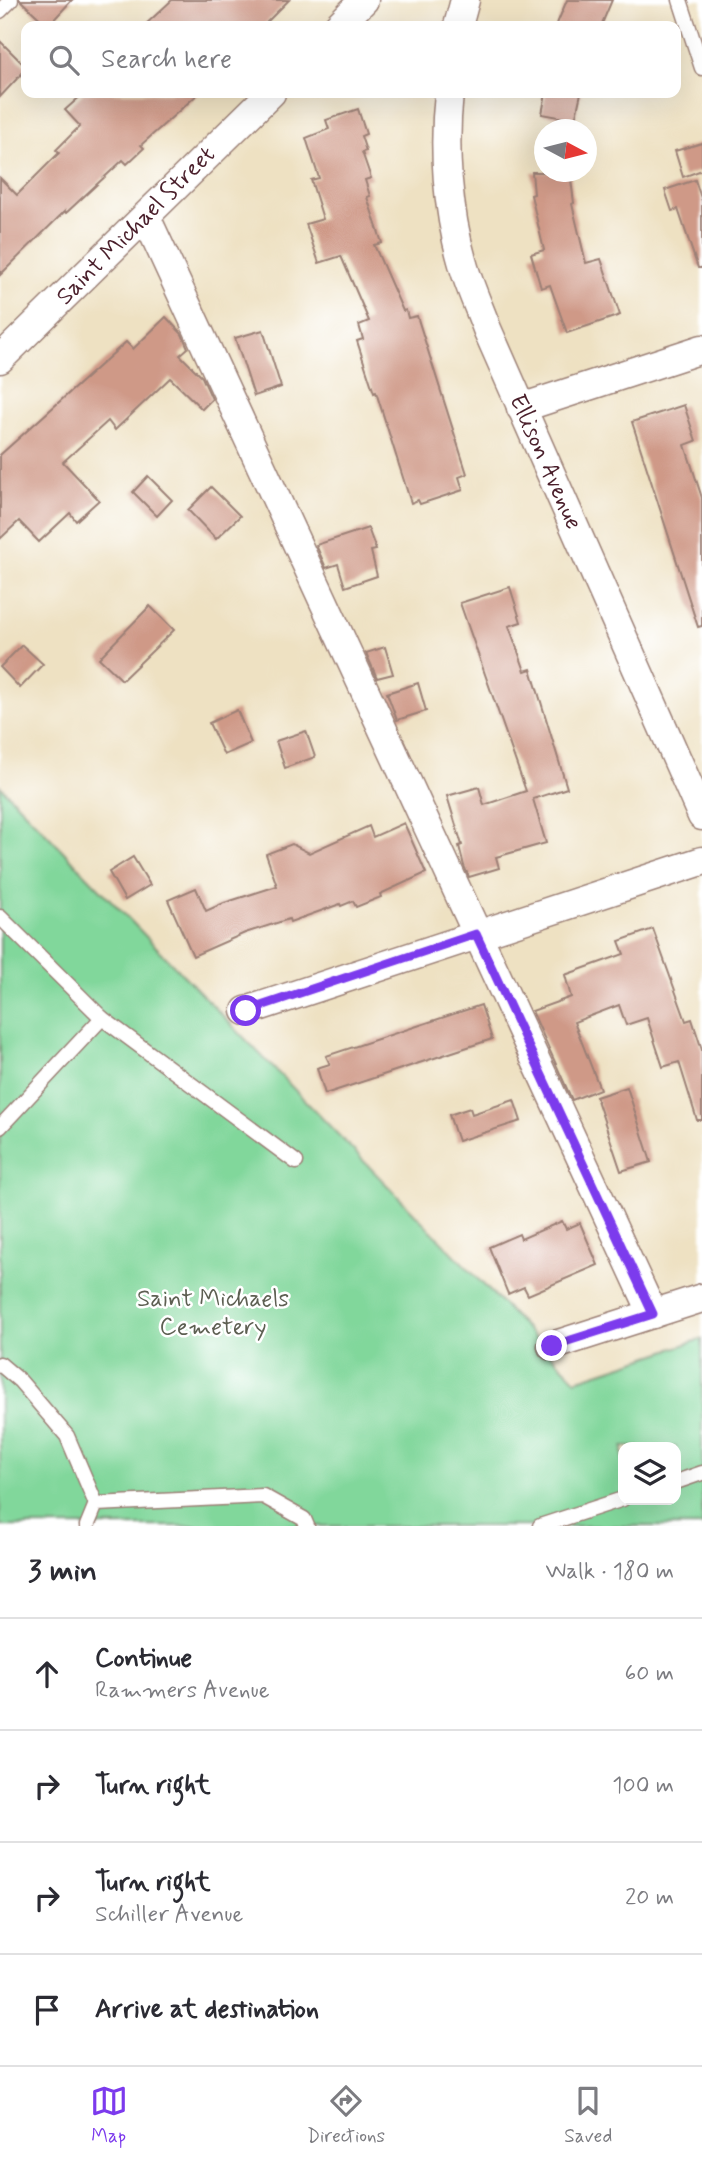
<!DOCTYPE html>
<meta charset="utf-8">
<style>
body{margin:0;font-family:Mynerve,sans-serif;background:#f2f2f3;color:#2b2b33}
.controls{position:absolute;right:21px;bottom:21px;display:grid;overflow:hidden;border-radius:14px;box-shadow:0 7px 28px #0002}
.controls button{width:63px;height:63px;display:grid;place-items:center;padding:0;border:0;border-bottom:2px solid #e1e1e2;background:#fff;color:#2b2b33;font:35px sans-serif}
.compass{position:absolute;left:534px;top:119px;width:63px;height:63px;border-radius:50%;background:#fff;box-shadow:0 7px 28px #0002;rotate:97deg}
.stop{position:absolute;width:21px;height:21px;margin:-16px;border:5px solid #7c3aed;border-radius:50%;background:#fff}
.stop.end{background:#7c3aed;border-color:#fff;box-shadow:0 2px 7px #0008}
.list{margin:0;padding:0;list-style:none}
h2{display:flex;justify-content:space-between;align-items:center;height:91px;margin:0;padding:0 28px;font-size:30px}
h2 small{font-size:23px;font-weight:400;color:#7c7c81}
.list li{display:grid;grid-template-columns:46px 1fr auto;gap:21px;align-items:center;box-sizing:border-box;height:112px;padding:0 28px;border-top:2px solid #e1e1e2}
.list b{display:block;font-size:26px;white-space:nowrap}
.list p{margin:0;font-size:23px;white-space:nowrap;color:#7c7c81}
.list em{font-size:23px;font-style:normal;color:#7c7c81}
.icon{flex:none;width:38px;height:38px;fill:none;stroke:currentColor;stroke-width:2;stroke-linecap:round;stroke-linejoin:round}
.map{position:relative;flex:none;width:702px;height:1526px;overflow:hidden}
.search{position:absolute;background:#fff;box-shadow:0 7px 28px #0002;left:21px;right:21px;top:21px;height:77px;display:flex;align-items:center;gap:18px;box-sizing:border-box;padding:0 24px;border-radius:14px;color:#7c7c81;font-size:26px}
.sheet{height:539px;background:#fff}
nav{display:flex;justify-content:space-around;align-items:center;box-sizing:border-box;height:98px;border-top:2px solid #e1e1e2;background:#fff;font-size:19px;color:#7c7c81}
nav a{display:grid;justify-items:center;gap:4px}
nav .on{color:#7c3aed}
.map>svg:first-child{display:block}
</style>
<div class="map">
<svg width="702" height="1526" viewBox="0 0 702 1526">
<rect width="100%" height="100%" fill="#fff"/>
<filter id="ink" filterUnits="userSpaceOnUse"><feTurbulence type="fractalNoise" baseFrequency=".0143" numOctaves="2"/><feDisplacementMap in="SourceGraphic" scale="14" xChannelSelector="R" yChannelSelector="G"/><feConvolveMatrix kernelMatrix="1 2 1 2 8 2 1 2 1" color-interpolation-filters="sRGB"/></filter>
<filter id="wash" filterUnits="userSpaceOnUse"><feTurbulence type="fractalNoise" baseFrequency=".00686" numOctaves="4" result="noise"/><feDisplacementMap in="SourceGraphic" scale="28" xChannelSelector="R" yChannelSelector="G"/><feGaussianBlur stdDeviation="1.57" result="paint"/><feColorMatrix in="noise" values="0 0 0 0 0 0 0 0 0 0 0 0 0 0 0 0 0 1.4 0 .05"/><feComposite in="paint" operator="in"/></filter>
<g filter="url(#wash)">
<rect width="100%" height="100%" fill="#eee1c2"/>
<path fill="#81d79b" stroke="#667b63" stroke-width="2" fill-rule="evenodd" d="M0 786 576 1380 702 1339V1526H0ZM623 1447H676V1500H623Z"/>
<g id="blocks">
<g fill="#cf9987">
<polygon points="20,0 72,0 48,26"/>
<polygon points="172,0 289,0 263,26 144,26"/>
<polygon points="567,0 612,0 601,26 556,26"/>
<polygon points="0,41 26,67 26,69 0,97"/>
<polygon points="84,93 199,93 141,145 144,148 127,164 123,160 66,213 65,211 0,275 0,178 17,195 59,153 56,150 80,126 65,110"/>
<polygon points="546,93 581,93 575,120 542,114"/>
<polygon points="358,109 366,134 361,136 366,151 362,152 371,178 365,180 370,196 367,197 382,243 374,245 403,311 406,310 408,318 417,316 467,474 459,477 463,490 420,504 418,500 411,503 376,392 374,393 357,341 363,339 359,325 369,321 341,256 319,263 306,224 323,219 311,180 319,178 306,138 329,129 326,120"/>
<polygon points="702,143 702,170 683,177 675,151"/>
<polygon points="532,172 570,172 574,203 572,204 586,263 601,259 620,315 567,333 550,285 541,288 531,254 544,250 531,195 534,194"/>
<polygon points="695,180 702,201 702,268 698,268 678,209 672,211 665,190"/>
<polygon points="166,317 182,334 188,348 180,355 202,377 212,399 202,409 170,378 115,430 108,421 63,462 99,500 76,521 70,513 39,542 19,521 0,539 0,455 126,342 133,349"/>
<polygon points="263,330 281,387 254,396 235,338"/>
<polygon points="684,405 696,441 685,445 702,498 702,626 698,627 632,422"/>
<polygon points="148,476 172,500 157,516 133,492"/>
<polygon points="211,487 240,516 216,539 188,510"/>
<polygon points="368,528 376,550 371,551 377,576 345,587 338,564 326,568 316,545"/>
<polygon points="510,587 521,622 509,626 525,671 531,669 567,788 533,799 546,843 496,857 499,868 469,877 464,866 459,846 462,845 447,796 479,787 484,805 526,791 460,603"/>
<polygon points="150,606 174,630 122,680 99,658"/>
<polygon points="22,645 43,664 20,688 0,667"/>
<polygon points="385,647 393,674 377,678 366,653"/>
<polygon points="418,683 426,711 397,720 387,693"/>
<polygon points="237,710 251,743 224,755 209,723"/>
<polygon points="306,731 315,757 285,768 276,741"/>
<polygon points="404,823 426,873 380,894 381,897 356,907 353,901 341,906 340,904 290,922 289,919 245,933 193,956 168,900 196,888 206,911 224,903 277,886 266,854 292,844 309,853 369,826 373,837"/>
<polygon points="133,857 150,885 125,900 109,872"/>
<polygon points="653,929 686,1021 692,1019 702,1050 702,1120 697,1120 679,1062 663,1067 647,1018 626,1025 619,1005 574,1022 600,1089 572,1100 532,1011 571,997 565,975 624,954 619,941"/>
<polygon points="481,1005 492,1039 325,1094 317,1068 330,1064 326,1056"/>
<polygon points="627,1087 651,1162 621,1171 596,1097"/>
<polygon points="514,1100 521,1121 458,1141 449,1115 470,1108 472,1114"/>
<polygon points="562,1221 566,1229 580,1223 598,1265 528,1295 524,1287 508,1294 489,1247 519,1234 521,1239"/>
</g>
</g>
</g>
<g filter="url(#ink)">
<use href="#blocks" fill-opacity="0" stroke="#9c8076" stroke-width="2"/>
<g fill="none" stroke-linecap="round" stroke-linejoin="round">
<g stroke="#9c8076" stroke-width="17">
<g id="service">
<polyline points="680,0 702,68"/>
<polyline points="0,11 11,0"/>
<polyline points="0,917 102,1018 0,1127"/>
<polyline points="102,1018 296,1162"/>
<polyline points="0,1364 20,1381 67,1436 96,1504"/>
<polyline points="676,1482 702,1473"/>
<polyline points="87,1526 96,1504 263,1496 304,1519 307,1526"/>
<polyline points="540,1526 623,1499"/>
</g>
</g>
<g stroke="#9c8076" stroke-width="31">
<g id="minor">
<polyline points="338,26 364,0"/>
<polyline points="458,26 465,0"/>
<path d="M449 93C443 148 447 209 463 264 469 286 479 307 487 329L702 816"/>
<polyline points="146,217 653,1314"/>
<polyline points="0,359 271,93"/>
<polyline points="521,408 702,349"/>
<polyline points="246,1011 702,861"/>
<polyline points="552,1346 702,1298"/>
</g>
</g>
<use href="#service" stroke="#fff" stroke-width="14"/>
<use href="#minor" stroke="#fff" stroke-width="28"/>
</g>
</g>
<g fill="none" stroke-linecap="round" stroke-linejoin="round" filter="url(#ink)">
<polyline stroke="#7c3aed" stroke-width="9" points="246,1011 476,934 653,1314 552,1346"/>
</g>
<g text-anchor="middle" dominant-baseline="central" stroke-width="5" stroke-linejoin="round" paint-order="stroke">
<g font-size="24" fill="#4a1f2b" stroke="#fff">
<text transform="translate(136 226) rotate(-45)">Saint Michael Street</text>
<text transform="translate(545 462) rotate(66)">Ellison Avenue</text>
</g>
<g font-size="24" fill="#5d5f52" stroke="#fff">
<text x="213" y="1299">Saint Michaels<tspan x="213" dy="28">Cemetery</tspan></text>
</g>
</g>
</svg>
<div class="controls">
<button><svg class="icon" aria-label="layers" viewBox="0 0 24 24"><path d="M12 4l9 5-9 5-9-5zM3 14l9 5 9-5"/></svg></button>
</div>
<svg class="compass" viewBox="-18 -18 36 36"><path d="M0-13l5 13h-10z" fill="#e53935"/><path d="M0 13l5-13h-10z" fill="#7c7c81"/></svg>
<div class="stop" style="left:246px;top:1011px"></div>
<div class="stop end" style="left:552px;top:1346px"></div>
<div class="search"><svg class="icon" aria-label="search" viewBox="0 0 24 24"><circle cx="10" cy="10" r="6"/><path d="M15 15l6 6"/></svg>Search here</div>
</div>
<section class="sheet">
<h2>3 min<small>Walk · 180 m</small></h2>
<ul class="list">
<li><svg class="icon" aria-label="ahead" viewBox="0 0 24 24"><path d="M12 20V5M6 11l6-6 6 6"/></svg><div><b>Continue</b><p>Rammers Avenue</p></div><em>60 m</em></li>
<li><svg class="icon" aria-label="right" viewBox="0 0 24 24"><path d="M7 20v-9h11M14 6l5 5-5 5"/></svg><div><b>Turn right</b></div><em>100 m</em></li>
<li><svg class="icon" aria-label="right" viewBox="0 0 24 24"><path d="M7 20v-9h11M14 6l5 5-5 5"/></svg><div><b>Turn right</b><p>Schiller Avenue</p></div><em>20 m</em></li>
<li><svg class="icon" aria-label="arrive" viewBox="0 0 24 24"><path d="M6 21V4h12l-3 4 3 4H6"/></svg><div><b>Arrive at destination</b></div></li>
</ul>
</section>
<nav>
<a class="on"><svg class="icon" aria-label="map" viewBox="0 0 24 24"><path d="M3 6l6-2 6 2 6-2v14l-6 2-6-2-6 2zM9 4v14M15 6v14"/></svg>Map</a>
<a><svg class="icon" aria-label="directions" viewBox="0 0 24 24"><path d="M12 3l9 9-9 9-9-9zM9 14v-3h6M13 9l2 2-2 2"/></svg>Directions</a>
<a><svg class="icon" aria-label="saved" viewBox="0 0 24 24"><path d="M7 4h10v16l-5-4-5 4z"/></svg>Saved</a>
</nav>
